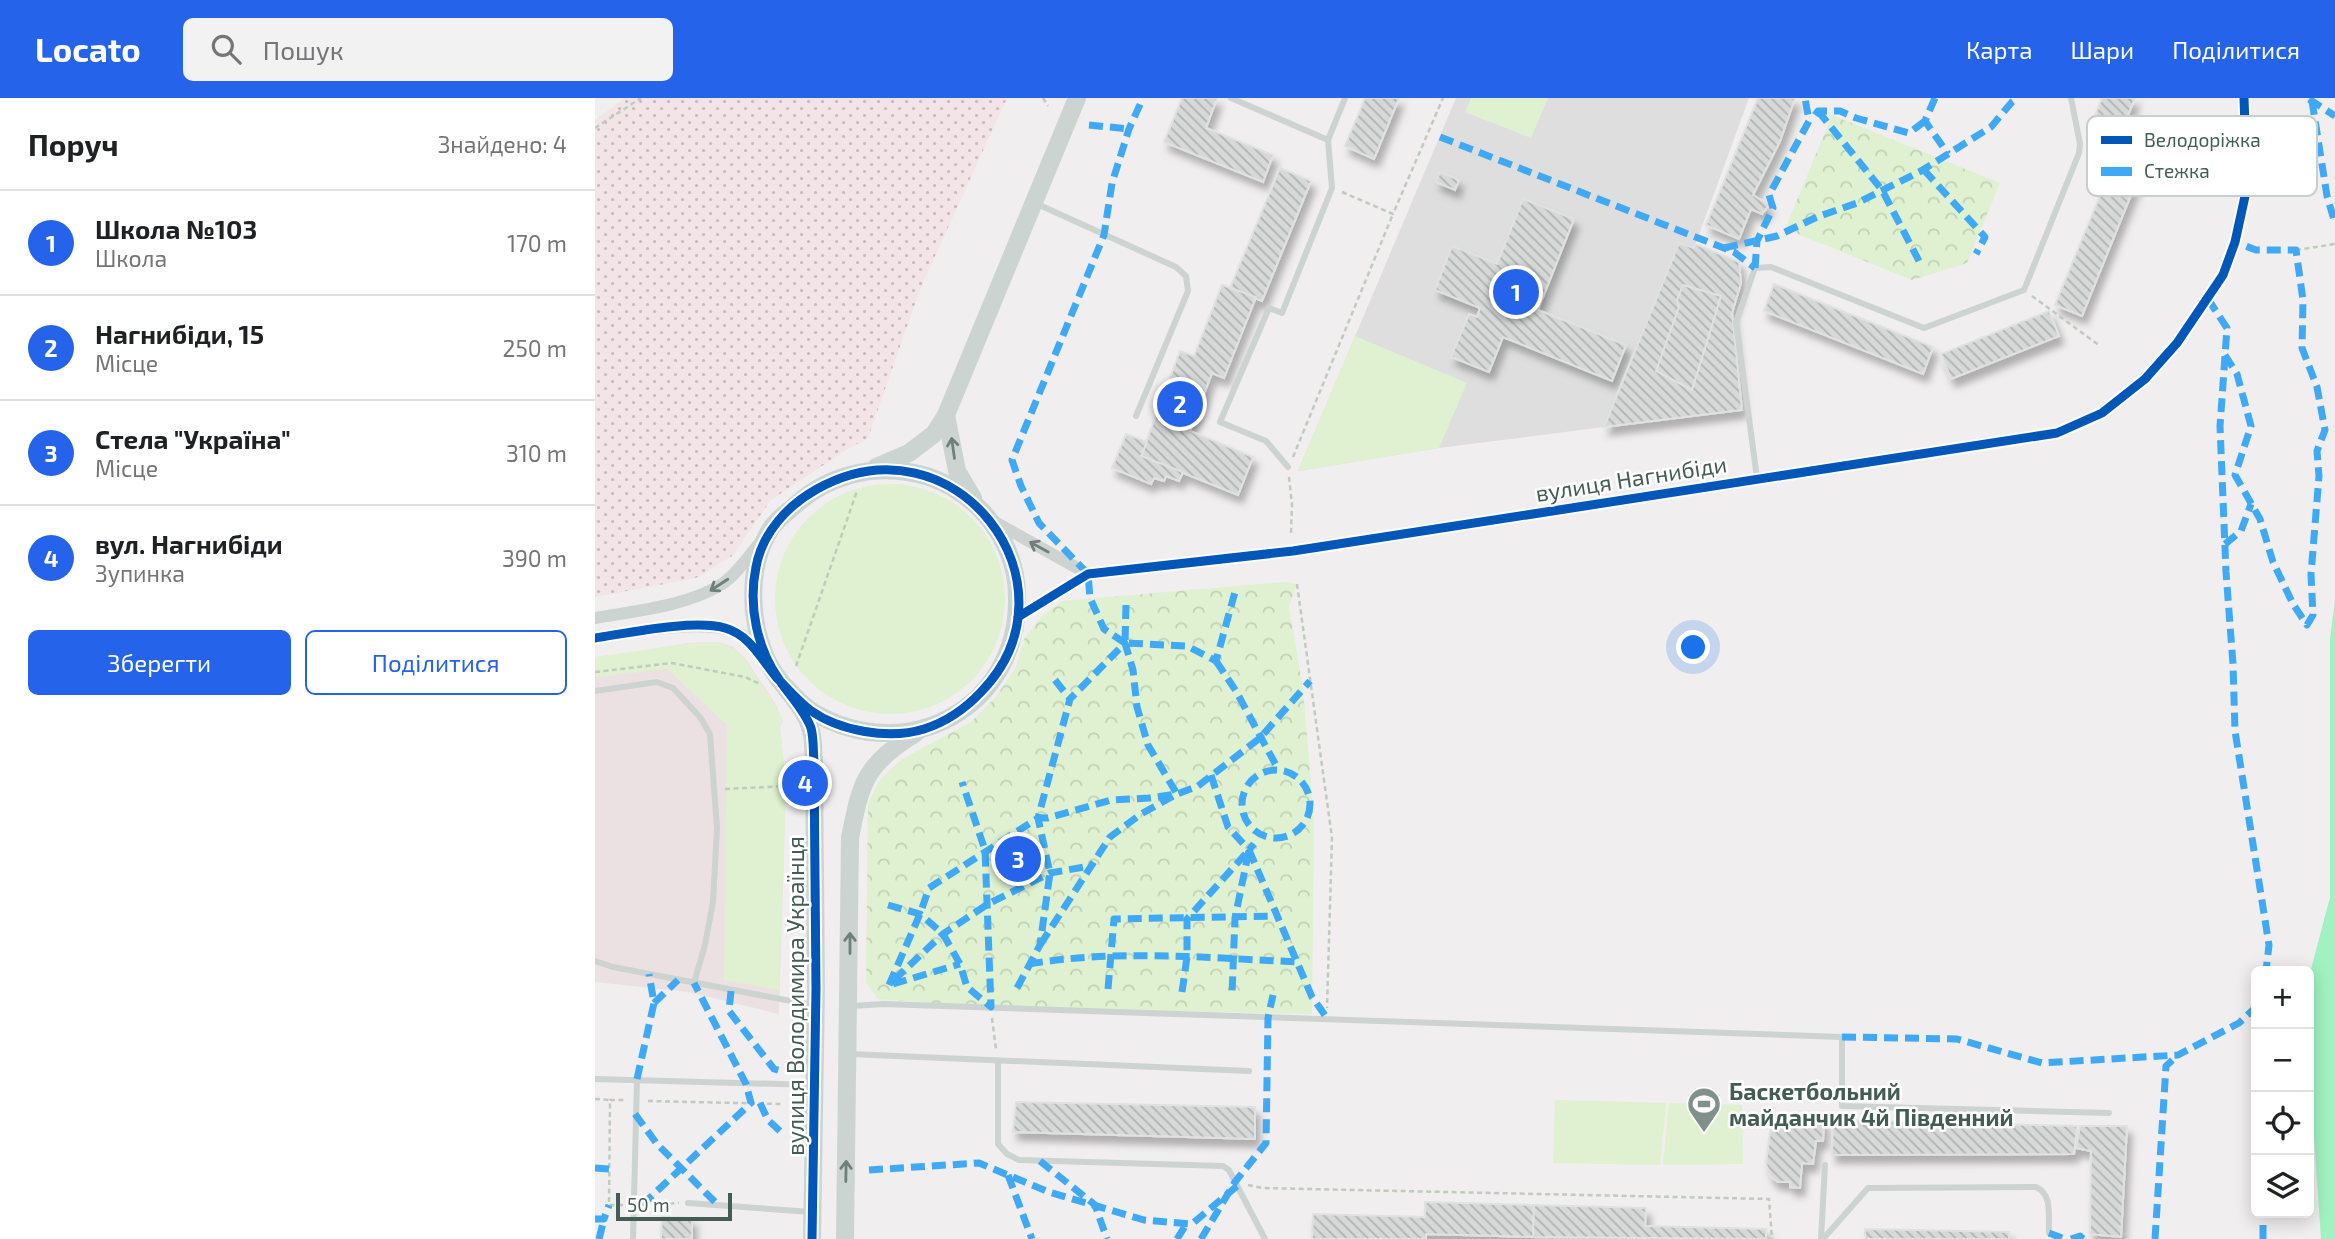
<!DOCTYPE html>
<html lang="uk">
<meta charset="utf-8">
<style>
body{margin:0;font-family:"Exo 2",sans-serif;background:#f2f2f2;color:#202124}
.controls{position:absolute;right:21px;bottom:21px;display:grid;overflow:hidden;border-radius:10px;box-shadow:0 4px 18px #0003}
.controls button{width:63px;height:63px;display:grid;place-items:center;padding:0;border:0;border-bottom:2px solid #e0e0e0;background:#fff;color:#202124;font:35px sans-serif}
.scale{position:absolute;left:21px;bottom:18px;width:116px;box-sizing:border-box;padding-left:7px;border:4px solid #445d54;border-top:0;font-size:19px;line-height:24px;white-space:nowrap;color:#445d54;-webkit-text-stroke:5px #fff;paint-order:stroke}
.you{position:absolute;left:1099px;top:550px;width:24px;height:24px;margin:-18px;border:5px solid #fff;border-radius:50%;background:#1a73e8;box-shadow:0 0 0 10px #1a73e833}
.badge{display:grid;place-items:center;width:46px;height:46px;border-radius:50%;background:#2563eb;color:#fff;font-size:23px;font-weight:700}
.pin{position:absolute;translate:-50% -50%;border:4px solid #fff;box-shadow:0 2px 7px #0006}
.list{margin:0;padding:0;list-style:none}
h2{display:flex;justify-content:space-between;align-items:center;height:91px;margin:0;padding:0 28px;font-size:30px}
h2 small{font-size:23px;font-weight:400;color:#757577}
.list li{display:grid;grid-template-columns:46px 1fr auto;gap:21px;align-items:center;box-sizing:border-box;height:105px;padding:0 28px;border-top:2px solid #e0e0e0}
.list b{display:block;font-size:26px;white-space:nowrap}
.list p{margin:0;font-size:23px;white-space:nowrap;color:#757577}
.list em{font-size:23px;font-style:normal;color:#757577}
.actions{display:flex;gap:14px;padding:21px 28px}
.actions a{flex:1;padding:16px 0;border:2px solid #2563eb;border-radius:10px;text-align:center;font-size:24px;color:#2563eb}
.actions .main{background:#2563eb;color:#fff}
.icon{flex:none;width:38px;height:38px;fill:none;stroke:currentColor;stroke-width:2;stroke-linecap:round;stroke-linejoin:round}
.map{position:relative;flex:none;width:1740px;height:1141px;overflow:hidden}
header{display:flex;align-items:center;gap:42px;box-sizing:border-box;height:98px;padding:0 35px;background:#2563eb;color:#fff}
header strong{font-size:33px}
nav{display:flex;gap:38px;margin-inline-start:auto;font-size:24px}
.search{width:490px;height:63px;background:#f2f2f2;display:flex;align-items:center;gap:18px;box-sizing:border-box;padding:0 24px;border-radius:10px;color:#757577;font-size:26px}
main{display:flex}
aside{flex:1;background:#fff}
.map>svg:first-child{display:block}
</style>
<header>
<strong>Locato</strong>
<div class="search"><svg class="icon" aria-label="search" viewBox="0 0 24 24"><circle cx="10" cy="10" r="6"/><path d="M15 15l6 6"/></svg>Пошук</div>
<nav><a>Карта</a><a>Шари</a><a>Поділитися</a></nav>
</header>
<main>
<aside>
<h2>Поруч<small>Знайдено: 4</small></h2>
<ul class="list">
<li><span class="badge">1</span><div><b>Школа №103</b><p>Школа</p></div><em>170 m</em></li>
<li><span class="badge">2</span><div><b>Нагнибіди, 15</b><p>Місце</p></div><em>250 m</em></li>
<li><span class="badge">3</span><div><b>Стела &quot;Україна&quot;</b><p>Місце</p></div><em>310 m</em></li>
<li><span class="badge">4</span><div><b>вул. Нагнибіди</b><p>Зупинка</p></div><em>390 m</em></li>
</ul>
<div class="actions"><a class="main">Зберегти</a><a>Поділитися</a></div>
</aside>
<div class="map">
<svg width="1740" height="1141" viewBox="0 0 1740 1141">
<defs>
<pattern id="sand-dots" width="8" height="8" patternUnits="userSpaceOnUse" patternTransform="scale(1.75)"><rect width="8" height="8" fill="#f2e4e7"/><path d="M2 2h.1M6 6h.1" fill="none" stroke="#c6bcbe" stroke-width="1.8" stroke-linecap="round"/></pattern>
<pattern id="park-crowns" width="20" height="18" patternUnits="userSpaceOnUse" patternTransform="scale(1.75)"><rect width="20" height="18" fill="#dff1d0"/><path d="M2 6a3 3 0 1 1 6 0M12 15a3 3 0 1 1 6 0" fill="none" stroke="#c1d1b5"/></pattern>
<pattern id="building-back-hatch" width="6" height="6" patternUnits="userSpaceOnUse" patternTransform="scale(1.75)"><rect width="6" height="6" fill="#d6d9d8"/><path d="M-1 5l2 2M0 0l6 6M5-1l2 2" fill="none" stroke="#afb3b2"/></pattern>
<filter id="shadow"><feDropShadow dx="4.5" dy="8" stdDeviation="3.5" flood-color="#0004"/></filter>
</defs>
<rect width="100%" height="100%" fill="#f0eeef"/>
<polygon fill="#ece1e2" points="124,544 138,549 150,560 181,607 188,623 185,629 191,689 184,916 93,894 0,884 0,559 63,551 92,545"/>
<polygon fill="#dededf" points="861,0 1154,0 1099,150 1084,145 1009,329 844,350 703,373"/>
<g fill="#dff1d0">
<polygon points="876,0 953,0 936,40 870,14"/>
<polygon points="760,238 872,285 844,350 703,373"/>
<circle cx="295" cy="501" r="115"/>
<path d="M124 544C150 554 153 567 167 588 175 600 182 609 188 623L185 629 191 689 184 892 129 882 132 627 72 571 0 579V559C41 554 83 545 124 544Z"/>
<polygon points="960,1002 1071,1005 1065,1067 958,1065"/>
<polygon points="1074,1005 1147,1007 1148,1066 1068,1067"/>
</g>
<polygon fill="url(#sand-dots)" points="30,0 412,0 325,191 273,340 251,352 176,402 137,458 101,480 0,499 0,22"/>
<g fill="url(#park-crowns)">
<polygon points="1237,17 1405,85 1372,165 1317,182 1190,131"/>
<polygon points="689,484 702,486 694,509 708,591 719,721 717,916 396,909 283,901 271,884 273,706 284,683 307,661 376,624 401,599 421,569 429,541 446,519 467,503"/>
</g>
<polygon fill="#a2f2c1" points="1740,502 1740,1141 1726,1141 1714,967 1714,879 1735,799 1735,541"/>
<g fill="url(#building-back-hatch)" stroke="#e1e1e2" stroke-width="2" filter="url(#shadow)">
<polygon points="587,0 622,0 611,30 678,57 668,84 569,44"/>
<polygon points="770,0 804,0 779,61 750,48"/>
<polygon points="1163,0 1200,0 1185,43 1158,97 1174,107 1167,116 1156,111 1144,141 1111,127"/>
<polygon points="1507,0 1540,0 1524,39 1496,28"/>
<polygon points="1527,44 1553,55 1487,218 1460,207"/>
<polygon points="685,70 716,83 667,203 635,190"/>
<polygon points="845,74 864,82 860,92 841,84"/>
<polygon points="928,101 979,121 943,212 1031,247 1017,283 908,239 894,274 856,259 874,216 882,219 885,210 840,192 857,148 902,166"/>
<polygon points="1084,145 1099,150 1100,146 1144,164 1146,185 1137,215 1147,312 1009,329"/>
<polygon points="1179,186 1338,249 1328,276 1169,213"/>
<polygon points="627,187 661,199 629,280 617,275 595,333 658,359 643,397 546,358 585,253 599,258"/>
<polygon points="1088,187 1126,198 1097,292 1061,273 1084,209 1082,202"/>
<polygon points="1454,213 1464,238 1356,281 1346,256"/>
<polygon points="531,336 552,344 546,358 588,374 584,383 571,378 569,383 559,380 556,386 517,370"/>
<polygon points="421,1004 660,1009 660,1041 418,1034"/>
<polygon points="1180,1019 1229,1022 1228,1043 1221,1043 1218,1066 1207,1065 1205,1090 1195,1089 1195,1084 1183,1084 1176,1079 1171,1066 1175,1034"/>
<polygon points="1238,1022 1482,1028 1479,1056 1237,1057"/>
<polygon points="1485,1028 1532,1028 1526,1139 1495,1136 1496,1053 1481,1050"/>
<polygon points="830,1104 939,1107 938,1139 831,1136 831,1141 717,1141 718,1116 830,1119"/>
<polygon points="939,1107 1051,1110 1050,1128 1171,1131 1171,1141 938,1139"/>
<polygon points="67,1119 97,1120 97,1141 66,1141"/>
<polygon points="1270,1131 1414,1134 1414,1141 1270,1141"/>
</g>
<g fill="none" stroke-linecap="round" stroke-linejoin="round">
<g stroke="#c0cbbe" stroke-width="2.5" stroke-dasharray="5 3.5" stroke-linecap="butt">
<polyline points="448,0 453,8"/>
<polyline points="0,30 46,0"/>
<polyline points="747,94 798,116 848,0"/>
<polyline points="1701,152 1740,146"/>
<polyline points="1437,198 1505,248"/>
<polyline points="698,359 798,116"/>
<polyline points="694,379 697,407 696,435"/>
<polyline points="702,486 737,740 732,910"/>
<polyline points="201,568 262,393"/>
<polyline points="0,574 77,565 150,579 165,586"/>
<polyline points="130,691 194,688"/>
<polyline points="397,920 401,951"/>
<polyline points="0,1001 14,1002"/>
<polyline points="53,1003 186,1006"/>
<polyline points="653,1087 667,1090 1174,1101 1177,1141"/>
<polyline points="28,1107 14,1107 15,1002 32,1002"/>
<polyline points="49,1107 84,1105"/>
</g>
<g stroke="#ccd3d0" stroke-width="6">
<polyline points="636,0 733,42 737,90 687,215 674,210 625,324 671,343 693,369"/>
<polyline points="733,42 750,0"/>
<polyline points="440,105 581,169 591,178 593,193 541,318"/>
<polyline points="1162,380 1141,224 1160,170 1176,169 1329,230 1429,192 1484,55 1485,46 1476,0"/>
<polyline points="0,593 62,584 78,590 105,619 115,636 122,730 118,804 110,847 99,885"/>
<polyline points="0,863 18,869 217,907"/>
<polyline points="256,908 289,906 1247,939 1247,1008 1514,1015"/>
<polyline points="255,956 654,973"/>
<polyline points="403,964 403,1046 412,1056 424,1062 628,1068 634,1072 670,1141"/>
<polyline points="0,981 218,987"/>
<polyline points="93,1105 216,1114"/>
<polyline points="38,1141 42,981"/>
<polyline points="1226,1141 1230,1067"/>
<path d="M1228 1141 1273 1090 1441 1089C1458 1096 1453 1119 1454 1135"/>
</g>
<g stroke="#ccd3d0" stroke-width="12">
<polyline points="398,423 493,476"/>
<polyline points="423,519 493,476 698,453 1462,335 1507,315 1550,281 1582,245 1628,177 1640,144 1652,89 1649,0"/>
<path d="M0 520C39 513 93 508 127 486 141 477 152 460 164 446"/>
<path d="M0 540C34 535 124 516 151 540 157 546 162 555 168 561"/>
</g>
<g stroke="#ccd4d1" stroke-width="18">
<polyline points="351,317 362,373 378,400"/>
<polyline points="281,369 314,355 339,336 351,317 482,0"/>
<path d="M183 581C194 592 205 606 218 614 313 670 425 609 422 498 422 466 408 435 386 412 366 392 341 378 313 374 274 368 234 378 204 404 195 412 184 419 177 429 151 468 154 525 174 566 186 589 210 607 216 633 219 643 218 654 219 664L221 890 217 1141"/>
<path d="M250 1141 255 740C266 683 270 667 321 635"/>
</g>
<g stroke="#3fa9f5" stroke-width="7" stroke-dasharray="14 7" stroke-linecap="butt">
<polyline points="1340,0 1330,23 1353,56"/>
<polyline points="1714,1 1740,18"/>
<polyline points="1717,3 1732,98 1740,125"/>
<polyline points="1223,13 1287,92 1324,163"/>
<polyline points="1220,17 1223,13 1245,13 1261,20 1314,35 1330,23"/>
<polyline points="494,27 534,31"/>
<polyline points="845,39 1139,154 1160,170"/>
<polyline points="1329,72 1390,139 1381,156"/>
<polyline points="1129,150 1182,138 1222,119 1262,105 1326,73 1396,29 1417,4 1423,0"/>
<polyline points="1160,170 1162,143 1178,110 1174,97 1214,23 1210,0"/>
<polyline points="1613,201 1632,230 1625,328 1631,474 1638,566 1640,633 1674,847 1671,873"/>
<polyline points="1630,257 1642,276 1656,328 1640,377 1665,421 1678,464 1698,506 1712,527 1718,517 1716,476 1724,378 1722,353 1730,332 1722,289 1707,250 1708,202 1701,152 1661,152 1640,144"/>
<polyline points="1630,446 1646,433 1656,406"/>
<polyline points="531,507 530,545 592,548 621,563 640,494"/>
<polyline points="530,545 509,531 495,500 493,476 444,425 426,388 417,362 509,137 517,85 534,31 548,0"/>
<polyline points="621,563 641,593 683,671"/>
<polyline points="460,582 475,601"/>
<circle cx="681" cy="706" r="34"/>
<polyline points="616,677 633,729 654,752 659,746"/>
<polyline points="654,752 717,899 732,920"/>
<polyline points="293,807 325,816 348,836 365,866 372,889 396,909 390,752 367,684"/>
<path d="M434 866C522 851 615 860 704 864"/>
<polyline points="299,882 348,836 393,806 455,775 495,768"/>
<polyline points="298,886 365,866"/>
<polyline points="294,887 325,816 334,790 443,720 453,720 516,702 554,700 582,696 603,688 665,640 715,583"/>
<polyline points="422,890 445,847 455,775 443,720 475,601 530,545 538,572 542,609 553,647 582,696 546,716 515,739 445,847"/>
<polyline points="513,891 519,821 683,818"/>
<polyline points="136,893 134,913 179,971 186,973"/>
<polyline points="587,894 592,859 592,821 654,752 640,820 637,896"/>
<polyline points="59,905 83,882"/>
<polyline points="1247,939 1362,941 1447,965 1583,957 1644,925 1661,909"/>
<polyline points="42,981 59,905 54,876"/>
<polyline points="165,1005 173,1022 187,1035"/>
<polyline points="40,1016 62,1046 124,1108"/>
<polyline points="445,1063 500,1107 512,1141"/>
<polyline points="0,1070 14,1071"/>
<polyline points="274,1072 384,1065 454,1094 549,1122 597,1126 642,1088"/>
<polyline points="413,1077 437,1141"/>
<polyline points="47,1107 156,1005 151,986 99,885"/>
<polyline points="0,1121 9,1121 14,1107"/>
<polyline points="1454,1135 1470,1141"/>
<polyline points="4,1141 9,1121"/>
<polyline points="582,1141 592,1125"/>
<polyline points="606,1141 640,1084 671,1045 673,920 678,897"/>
<polyline points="1476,1141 1485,1138 1488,1141"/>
<polyline points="1560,1141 1571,968 1583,957"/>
<polyline points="1668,1141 1668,1115"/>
</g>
<g stroke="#fff" stroke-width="13">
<g id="cycleway">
<polyline points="423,519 493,476 698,453 1462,335 1507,315 1550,281 1582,245 1628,177 1640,144 1652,89 1649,0"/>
<path d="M0 540C33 535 99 521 130 530 155 537 166 561 182 580 192 590 203 603 215 612 244 633 294 642 329 631 351 624 371 610 386 594 491 486 359 314 222 391 193 407 167 435 161 469 153 508 162 551 185 583 195 598 210 613 216 630 219 641 218 654 219 664L221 890 217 1141"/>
</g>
</g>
<use href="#cycleway" stroke="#0057b8" stroke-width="9"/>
</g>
<defs><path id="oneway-shaft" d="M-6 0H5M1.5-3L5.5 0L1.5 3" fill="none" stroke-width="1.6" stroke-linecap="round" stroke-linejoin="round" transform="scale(1.75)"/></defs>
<g stroke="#6d817a">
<use href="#oneway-shaft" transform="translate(358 350) rotate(-98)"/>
<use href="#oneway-shaft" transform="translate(255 845) rotate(-90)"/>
<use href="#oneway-shaft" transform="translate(251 1073) rotate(-89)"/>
</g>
<g stroke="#6d8079">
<use href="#oneway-shaft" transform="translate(444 449) rotate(-151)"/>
<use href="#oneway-shaft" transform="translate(124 487) rotate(147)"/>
</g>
<defs>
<g id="stadium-pin" transform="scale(1.75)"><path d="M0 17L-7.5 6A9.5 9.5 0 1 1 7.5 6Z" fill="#80908a" stroke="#fff"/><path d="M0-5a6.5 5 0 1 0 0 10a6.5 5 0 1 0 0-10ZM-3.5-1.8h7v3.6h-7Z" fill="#fff"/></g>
</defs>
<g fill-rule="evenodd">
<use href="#stadium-pin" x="1109" y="1006"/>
</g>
<g text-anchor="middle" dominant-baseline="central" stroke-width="5" stroke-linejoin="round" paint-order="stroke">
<g font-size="23" fill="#445d54" stroke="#fff">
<text transform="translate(1036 380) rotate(-9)">вулиця Нагнибіди</text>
<text transform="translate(200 898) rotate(-90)">вулиця Володимира Українця</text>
</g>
<g font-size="23" font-weight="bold" fill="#445d54" stroke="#fff" text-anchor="start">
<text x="1134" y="993">Баскетбольний<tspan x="1134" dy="26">майданчик 4й Південний</tspan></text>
</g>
</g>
<rect x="1492" y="18" width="230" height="80" rx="10" fill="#fff" stroke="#c7cecc" stroke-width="2"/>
<rect x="1506" y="38" width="31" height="8" fill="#0057b8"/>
<rect x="1506" y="69" width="31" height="9" fill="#3fa9f5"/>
<g font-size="19" fill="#445d54">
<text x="1549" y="49">Велодоріжка</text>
<text x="1549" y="80">Стежка</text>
</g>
</svg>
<div class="controls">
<button>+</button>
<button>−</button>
<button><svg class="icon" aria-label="locate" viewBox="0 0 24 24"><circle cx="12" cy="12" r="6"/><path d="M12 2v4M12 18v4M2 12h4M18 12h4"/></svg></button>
<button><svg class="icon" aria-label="layers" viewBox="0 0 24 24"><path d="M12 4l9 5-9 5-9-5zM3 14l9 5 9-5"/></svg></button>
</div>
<div class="scale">50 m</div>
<div class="you"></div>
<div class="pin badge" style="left:921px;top:194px">1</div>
<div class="pin badge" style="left:585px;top:306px">2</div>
<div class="pin badge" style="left:423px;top:761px">3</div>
<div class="pin badge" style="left:210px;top:685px">4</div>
</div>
</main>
